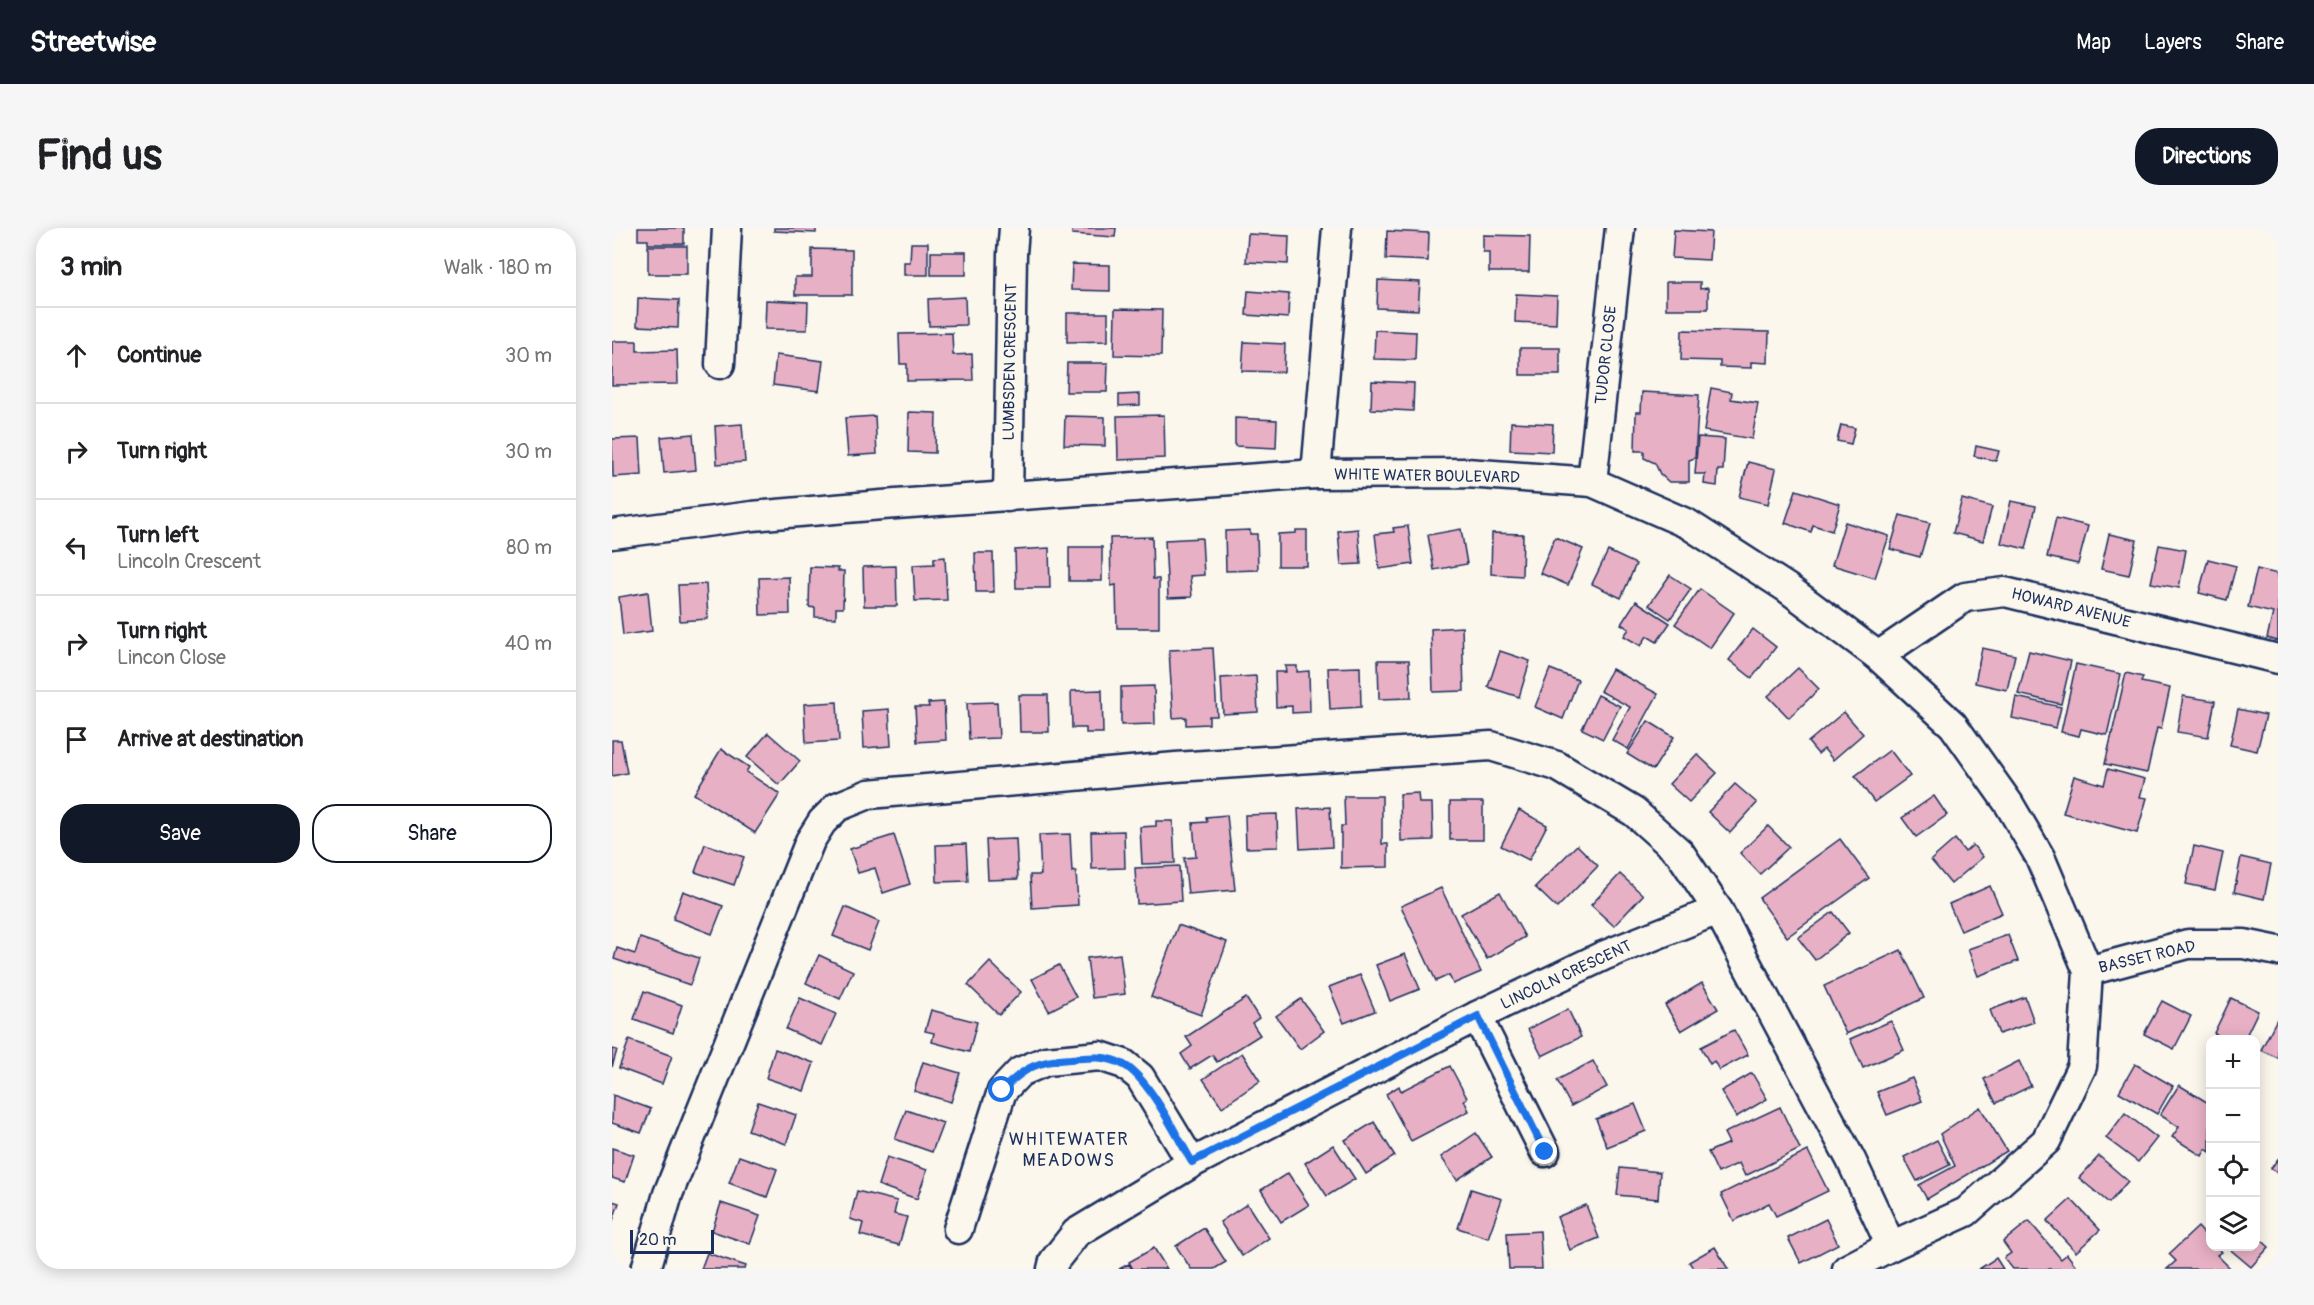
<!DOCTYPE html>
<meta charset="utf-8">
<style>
body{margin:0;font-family:Pangolin,sans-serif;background:#f6f6f6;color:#202124}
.controls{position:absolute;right:18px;bottom:18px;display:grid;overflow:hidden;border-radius:12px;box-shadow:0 3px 15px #0003}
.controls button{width:54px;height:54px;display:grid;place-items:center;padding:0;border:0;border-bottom:2px solid #e0e0e0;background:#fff;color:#202124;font:30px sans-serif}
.scale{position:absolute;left:18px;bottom:15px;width:84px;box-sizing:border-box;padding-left:6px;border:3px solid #1b2f5e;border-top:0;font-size:16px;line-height:21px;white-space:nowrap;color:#1b2f5e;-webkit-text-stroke:4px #fbf7ec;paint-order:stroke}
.stop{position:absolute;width:18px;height:18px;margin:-14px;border:4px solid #1a73e8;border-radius:50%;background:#fff}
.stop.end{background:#1a73e8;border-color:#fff;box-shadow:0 2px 6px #0008}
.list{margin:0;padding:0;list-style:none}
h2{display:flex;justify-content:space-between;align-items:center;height:78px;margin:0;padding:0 24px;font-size:26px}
h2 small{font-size:20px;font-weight:400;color:#757577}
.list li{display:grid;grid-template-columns:39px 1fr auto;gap:18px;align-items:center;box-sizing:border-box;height:96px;padding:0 24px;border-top:2px solid #e0e0e0}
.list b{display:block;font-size:22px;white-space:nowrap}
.list p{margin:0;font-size:20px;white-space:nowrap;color:#757577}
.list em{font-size:20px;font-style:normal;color:#757577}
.actions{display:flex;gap:12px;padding:18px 24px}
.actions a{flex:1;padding:14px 0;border:2px solid #111827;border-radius:24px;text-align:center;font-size:21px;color:#111827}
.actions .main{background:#111827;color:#fff}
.icon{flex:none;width:33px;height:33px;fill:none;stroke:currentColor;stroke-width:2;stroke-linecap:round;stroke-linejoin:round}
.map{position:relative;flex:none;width:1666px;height:1041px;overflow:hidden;border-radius:24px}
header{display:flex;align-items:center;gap:36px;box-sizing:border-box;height:84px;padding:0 30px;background:#111827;color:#fff}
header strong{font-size:28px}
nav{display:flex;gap:33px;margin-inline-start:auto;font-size:21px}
.intro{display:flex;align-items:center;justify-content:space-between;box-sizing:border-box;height:144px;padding:0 36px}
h1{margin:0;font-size:42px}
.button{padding:15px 27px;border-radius:24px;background:#111827;color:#fff;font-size:21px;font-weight:700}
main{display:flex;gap:36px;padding:0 36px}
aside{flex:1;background:#fff;border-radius:24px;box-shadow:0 3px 15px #0003}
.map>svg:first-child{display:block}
</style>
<header>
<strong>Streetwise</strong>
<nav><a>Map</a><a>Layers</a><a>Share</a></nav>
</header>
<div class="intro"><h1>Find us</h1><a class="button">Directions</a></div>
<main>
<aside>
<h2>3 min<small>Walk · 180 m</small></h2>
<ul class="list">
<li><svg class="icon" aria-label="ahead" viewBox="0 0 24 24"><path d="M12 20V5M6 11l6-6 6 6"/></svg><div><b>Continue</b></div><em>30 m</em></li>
<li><svg class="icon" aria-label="right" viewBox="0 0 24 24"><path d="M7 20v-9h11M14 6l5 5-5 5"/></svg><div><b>Turn right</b></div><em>30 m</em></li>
<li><svg class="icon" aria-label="left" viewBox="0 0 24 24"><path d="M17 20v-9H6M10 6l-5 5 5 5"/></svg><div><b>Turn left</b><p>Lincoln Crescent</p></div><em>80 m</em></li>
<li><svg class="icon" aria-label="right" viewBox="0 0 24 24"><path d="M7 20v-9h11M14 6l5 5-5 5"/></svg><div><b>Turn right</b><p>Lincon Close</p></div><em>40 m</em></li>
<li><svg class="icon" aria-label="arrive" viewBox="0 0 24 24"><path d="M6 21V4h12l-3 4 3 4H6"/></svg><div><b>Arrive at destination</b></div></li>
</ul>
<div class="actions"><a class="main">Save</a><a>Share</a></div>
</aside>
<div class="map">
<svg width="1666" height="1041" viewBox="0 0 1666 1041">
<rect width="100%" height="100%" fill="#fbf7ec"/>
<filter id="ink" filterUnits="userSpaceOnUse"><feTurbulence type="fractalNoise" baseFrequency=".0167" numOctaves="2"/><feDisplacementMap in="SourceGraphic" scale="12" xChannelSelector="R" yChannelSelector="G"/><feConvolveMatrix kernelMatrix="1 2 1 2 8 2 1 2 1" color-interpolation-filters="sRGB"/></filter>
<g filter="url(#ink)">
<g fill="#e8b0c4" stroke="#1b2f5e" stroke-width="1.5">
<polygon points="26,0 72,0 72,16 36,16 36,12 26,12"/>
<polygon points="162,0 204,0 204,5 162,3"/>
<polygon points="460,0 504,0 503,9 460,6"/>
<polygon points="1062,2 1099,4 1097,32 1060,30"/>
<polygon points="775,3 817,5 816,33 774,31"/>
<polygon points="636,6 677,8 676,36 634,34"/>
<polygon points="871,7 918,8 917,44 877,44 877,24 871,24"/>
<polygon points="299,15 316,15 316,47 292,47 292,34 298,34"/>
<rect x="36" y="18" width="39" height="28"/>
<polygon points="200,21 240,22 240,67 183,67 183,49 200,49"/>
<rect x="319" y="24" width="35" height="23"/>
<polygon points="460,36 498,37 498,63 459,62"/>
<polygon points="766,52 808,54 806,82 765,80"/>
<polygon points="1054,54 1088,54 1088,61 1096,60 1096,81 1054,81"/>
<polygon points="636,63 677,66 676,90 634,87"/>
<polygon points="904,66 945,68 944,96 903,94"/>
<polygon points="353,69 354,97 317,98 316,71"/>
<polygon points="26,70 67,72 66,100 25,98"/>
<polygon points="154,72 196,74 195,102 153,101"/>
<polygon points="503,81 550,82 549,128 502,127"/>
<polygon points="455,85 496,85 496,113 455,114"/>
<polygon points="763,102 804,104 803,132 762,131"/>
<polygon points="1070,102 1157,104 1156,135 1139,134 1139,140 1108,139 1108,133 1069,132"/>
<polygon points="340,105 341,127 360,126 361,152 295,153 295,136 288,136 287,106"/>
<polygon points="0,113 25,113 25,123 65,122 66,156 0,157"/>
<polygon points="632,114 673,116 672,144 630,143"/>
<rect x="908" y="120" width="40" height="27"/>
<polygon points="164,127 211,133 207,163 161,157"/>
<polygon points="455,135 496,135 495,164 454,164"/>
<polygon points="760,153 802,155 801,183 759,181"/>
<polygon points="1099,160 1120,164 1119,171 1146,175 1140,211 1092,203"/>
<polygon points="1030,164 1087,167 1083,230 1077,232 1077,254 1057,254 1048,246 1043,235 1032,230 1032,223 1023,223 1024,184 1029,184"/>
<polygon points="528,166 528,177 507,178 507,167"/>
<polygon points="297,184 324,185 323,225 296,224"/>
<polygon points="552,187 553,230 506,232 505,188"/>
<polygon points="263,188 265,226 236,228 233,190"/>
<polygon points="453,188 493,189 493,218 452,217"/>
<polygon points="623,190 665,192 664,220 623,218"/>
<polygon points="899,194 941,196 940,224 898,222"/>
<polygon points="130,196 133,234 105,236 103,198"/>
<polygon points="1229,197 1243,200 1239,216 1225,213"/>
<polygon points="81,206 84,242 52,245 49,209"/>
<polygon points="1086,209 1113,211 1111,242 1106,242 1105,258 1092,256 1093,246 1083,246"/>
<polygon points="28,210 30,247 1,249 0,211"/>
<polygon points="1364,218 1387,223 1384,233 1362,228"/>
<polygon points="1136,234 1164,241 1156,276 1127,269"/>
<polygon points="1184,262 1228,276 1220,303 1201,297 1199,304 1173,295"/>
<polygon points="1350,271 1380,279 1371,313 1341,305"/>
<polygon points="1399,273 1424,278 1414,321 1389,315"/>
<polygon points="1288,287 1318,295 1308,329 1278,321"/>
<polygon points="1444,290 1476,298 1466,336 1435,329"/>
<polygon points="1233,294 1277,308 1263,350 1220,337"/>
<polygon points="796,298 801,336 767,341 763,306 782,304 781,300"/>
<polygon points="746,301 749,336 729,337 726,303"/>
<polygon points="849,301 855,336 822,342 816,307"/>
<polygon points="638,302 638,306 645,306 646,342 614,343 613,303"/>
<polygon points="684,302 695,302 695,338 666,338 666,306 684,305"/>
<polygon points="880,305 911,306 910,348 879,346"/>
<polygon points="1497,306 1525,312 1517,347 1489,341"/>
<polygon points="540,309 541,351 547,351 547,400 505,400 504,357 499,358 498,310"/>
<polygon points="943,309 971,321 956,357 928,345"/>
<polygon points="590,310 592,347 578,348 580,369 556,370 553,312"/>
<polygon points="1547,317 1574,322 1567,360 1539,355"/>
<rect x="457" y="319" width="33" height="34"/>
<polygon points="437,320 438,360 404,360 403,322"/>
<polygon points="996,323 1024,336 1009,370 980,356"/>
<polygon points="363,325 381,325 382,364 364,364"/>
<polygon points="333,329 335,372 303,373 301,337 322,336 322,330"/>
<polygon points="1596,331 1624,338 1615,372 1587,365"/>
<polygon points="284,338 285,378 252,378 251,339"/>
<polygon points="198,339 226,340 226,343 232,343 231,380 224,380 224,390 203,389 203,380 197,379"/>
<polygon points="1645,341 1666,346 1666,413 1655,410 1661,385 1636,379"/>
<polygon points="1058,347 1079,361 1058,391 1037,377"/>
<polygon points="177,349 178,386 148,387 147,350"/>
<polygon points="94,356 96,391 68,393 66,357"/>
<polygon points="1088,361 1122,385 1098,420 1063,396"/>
<polygon points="36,364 40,403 11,407 7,369"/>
<polygon points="1024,373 1058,395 1045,414 1035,408 1029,418 1012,408 1017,401 1009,396"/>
<polygon points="850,399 852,463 821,464 819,401"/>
<polygon points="1141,401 1164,419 1140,450 1117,432"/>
<polygon points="601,420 605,488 597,488 597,496 574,497 574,489 561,490 557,422"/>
<polygon points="1370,420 1403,427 1395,462 1363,455"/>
<polygon points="888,423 918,433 907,469 876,459"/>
<polygon points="1417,423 1459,433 1449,476 1406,466"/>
<polygon points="766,432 797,432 799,470 767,471"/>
<polygon points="1464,436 1509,446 1495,507 1469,501 1467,508 1449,504"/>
<polygon points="673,438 685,438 685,444 697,443 698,484 680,485 680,478 664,479 663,444 674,444"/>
<polygon points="748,439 749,479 718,481 716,440"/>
<polygon points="1186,440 1207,461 1177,490 1156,468"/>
<polygon points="938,441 966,452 951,491 923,479"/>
<polygon points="1000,441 1046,466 1016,521 1000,512 1018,479 988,463"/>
<polygon points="1514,445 1531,449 1529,454 1558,460 1549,501 1545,500 1535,545 1493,536"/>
<polygon points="644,448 646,484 611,486 609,450"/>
<polygon points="542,458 543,496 509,497 509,459"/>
<polygon points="490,462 491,505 474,505 474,500 460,500 459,463"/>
<polygon points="407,467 436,467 437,504 408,504"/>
<polygon points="986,467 1008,478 991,511 970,501"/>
<polygon points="1571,468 1603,473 1596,509 1565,504"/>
<polygon points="1404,469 1449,479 1444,500 1400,490"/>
<polygon points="225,474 227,513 194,515 192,476"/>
<polygon points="332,474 334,512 305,514 303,479 317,479 316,475"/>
<polygon points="385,474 387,510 357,511 355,475"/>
<polygon points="277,481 279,518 252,520 250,483"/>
<polygon points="1626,481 1654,487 1645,523 1618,517"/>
<polygon points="1232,484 1251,506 1221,532 1212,521 1206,526 1196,514"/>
<polygon points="1036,493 1062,509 1041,542 1015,526"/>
<polygon points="156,505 188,533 167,557 135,529"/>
<polygon points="0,512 9,512 15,545 0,548"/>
<polygon points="109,521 137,539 134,544 168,566 143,605 82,566"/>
<polygon points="1278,522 1298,548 1262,574 1243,548"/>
<polygon points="1085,526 1105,545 1077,574 1057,556"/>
<polygon points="1496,541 1533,551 1528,569 1535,570 1525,605 1451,585 1462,548 1492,557"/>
<polygon points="1123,556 1145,575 1118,605 1096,584"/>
<polygon points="806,565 807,575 820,575 821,612 789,613 788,566"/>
<polygon points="732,568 770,568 770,616 776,616 776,639 729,640 729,598 733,598"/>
<polygon points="1322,568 1335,587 1304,609 1290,590"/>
<rect x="838" y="574" width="33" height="38"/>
<polygon points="718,579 720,619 688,621 686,581"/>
<polygon points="907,582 935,597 917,632 889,618"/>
<polygon points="665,586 666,619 634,620 633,587"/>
<polygon points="615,587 623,662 576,666 572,630 584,629 581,595 595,594 594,589"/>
<polygon points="544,593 561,593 563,635 530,636 528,599 544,598"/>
<polygon points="1156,598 1177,619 1148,646 1128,625"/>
<polygon points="512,603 513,640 480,641 479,604"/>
<polygon points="458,606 460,644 464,643 466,677 420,680 418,647 429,647 427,607"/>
<polygon points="282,607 298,656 271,665 263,640 246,645 238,621"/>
<polygon points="404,611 406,651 376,652 374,612"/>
<polygon points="1228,611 1257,650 1175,709 1147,670"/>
<polygon points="1343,611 1353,624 1361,617 1371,629 1339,656 1319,632"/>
<polygon points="93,616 132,629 122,657 83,644"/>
<polygon points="354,616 356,653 325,654 324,617"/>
<polygon points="965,617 986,638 945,680 923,659"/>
<polygon points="1582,618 1611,625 1603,662 1574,656"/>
<polygon points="1629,629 1659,636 1652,671 1622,664"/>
<polygon points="567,638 569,673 525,676 523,640"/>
<polygon points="1008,646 1031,667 1002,698 979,677"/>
<polygon points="1378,658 1390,685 1349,703 1337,676"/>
<polygon points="829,660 869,744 841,756 837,747 824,753 789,678"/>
<polygon points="71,663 111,678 100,706 61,691"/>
<polygon points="888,664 913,709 875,731 849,686"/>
<polygon points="233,679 267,694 256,722 221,708"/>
<polygon points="1221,684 1237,705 1203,732 1186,710"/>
<polygon points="566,697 615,714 589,787 539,769"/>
<polygon points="1396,707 1406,733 1366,748 1356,721"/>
<polygon points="28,710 87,730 78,757 2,731 5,720 23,726"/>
<polygon points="1289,722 1312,770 1234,806 1212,758"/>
<polygon points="508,726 513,766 480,770 475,730"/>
<polygon points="793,726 808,761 778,773 764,737"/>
<polygon points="207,727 241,743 228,771 194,755"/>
<polygon points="378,734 409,764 387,787 356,757"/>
<polygon points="447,737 464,769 437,783 420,751"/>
<polygon points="748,747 763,783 732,795 717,759"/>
<polygon points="1090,755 1106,781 1069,803 1053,777"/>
<polygon points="32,763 70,777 61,805 22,791"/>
<polygon points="1413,769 1422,794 1387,806 1378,782"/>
<polygon points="188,770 224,786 210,817 174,801"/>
<polygon points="634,770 647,790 640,795 648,807 605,834 600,827 578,841 569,826 580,818 574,809"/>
<polygon points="1619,770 1646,783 1632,812 1615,812 1602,805"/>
<polygon points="689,771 712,803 688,821 664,788"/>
<polygon points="1550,773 1579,788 1562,821 1532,806"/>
<polygon points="956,781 969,809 930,828 916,801"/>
<polygon points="319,782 365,794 357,824 320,814 322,805 313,803"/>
<polygon points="1666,789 1666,830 1649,822"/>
<polygon points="1279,793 1292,822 1251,840 1238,811"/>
<polygon points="1122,802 1136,827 1107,842 1102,833 1098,836 1089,819"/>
<polygon points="17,812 60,828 50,856 7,840"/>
<polygon points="0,821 5,822 0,839"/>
<polygon points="163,821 202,835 192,863 154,850"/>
<polygon points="630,825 648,853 610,879 591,851"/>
<polygon points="981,833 995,859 959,878 945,852"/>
<polygon points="1407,833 1419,858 1384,875 1372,851"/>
<polygon points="311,834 348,845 339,874 302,863"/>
<polygon points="1523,836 1561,858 1545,886 1507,864"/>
<polygon points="838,838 855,870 852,872 857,883 799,913 774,866 787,858 789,863"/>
<polygon points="1140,845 1155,871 1124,889 1109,863"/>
<polygon points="1300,850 1310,873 1275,887 1265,864"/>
<polygon points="1567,857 1598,876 1598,924 1594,921 1590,928 1560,909 1567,899 1548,887"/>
<polygon points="1,867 39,881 29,905 0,895"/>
<polygon points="146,874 184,887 174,916 136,902"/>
<polygon points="1023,876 1034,903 995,919 984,891"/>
<polygon points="1168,879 1188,921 1133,948 1127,935 1106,945 1096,924 1117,915 1112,905"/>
<polygon points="1368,879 1395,923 1315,971 1307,957 1343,938 1328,906"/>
<polygon points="294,882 331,895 320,924 283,911"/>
<polygon points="1513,885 1545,910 1526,934 1494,910"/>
<polygon points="762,894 783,928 754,946 733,912"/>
<polygon points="864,905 880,929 845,952 829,929"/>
<polygon points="1325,912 1338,937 1305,953 1292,929"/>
<polygon points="721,917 743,951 715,968 693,935"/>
<polygon points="0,920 22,927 13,954 0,950"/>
<polygon points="1196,923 1216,963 1164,988 1157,975 1122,993 1109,966"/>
<polygon points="127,928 165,941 155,969 117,955"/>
<polygon points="1487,928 1516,953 1497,975 1467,950"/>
<polygon points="275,929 315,942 305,971 266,957"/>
<polygon points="1666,931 1666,946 1659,940"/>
<polygon points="1008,940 1048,944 1046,971 1005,967"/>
<polygon points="676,945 697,977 669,994 649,962"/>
<polygon points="859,961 890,971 876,1010 846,1000"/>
<polygon points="245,963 285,973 282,986 295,989 287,1017 248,1007 251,995 238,991"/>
<polygon points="1459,971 1488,1002 1464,1024 1435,993"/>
<polygon points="0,973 7,975 0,995"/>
<polygon points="109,975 148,988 138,1016 100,1003"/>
<polygon points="635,976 657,1010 630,1028 608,994"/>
<polygon points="974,977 987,1010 958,1022 945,989"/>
<polygon points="1214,991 1226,1016 1189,1035 1176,1010"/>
<polygon points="1417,993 1449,1031 1455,1026 1466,1041 1401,1041 1392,1030 1399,1025 1391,1014"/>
<polygon points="1586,999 1598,1012 1598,1018 1605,1018 1610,1024 1605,1027 1619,1041 1555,1041 1564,1033 1557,1026"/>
<polygon points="592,1000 614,1034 602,1041 579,1041 564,1018"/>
<polygon points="928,1003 930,1041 897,1041 895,1005"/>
<polygon points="1644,1007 1657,1019 1639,1039 1614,1018 1644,1018"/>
<polygon points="1103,1019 1116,1041 1082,1041 1077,1034"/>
<polygon points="542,1020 555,1041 521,1041 517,1034"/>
<polygon points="95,1025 134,1038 133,1041 89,1041"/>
<polygon points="1384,1030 1391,1041 1367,1041"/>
<polygon points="517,1036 520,1041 507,1041"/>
</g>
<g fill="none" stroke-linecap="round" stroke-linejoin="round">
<g stroke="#1b2f5e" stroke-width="33">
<g id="minor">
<polyline points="108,136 115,0"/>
<polyline points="704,246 725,0"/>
<polyline points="980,254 1008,0"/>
<polyline points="396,269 400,26 402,0"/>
<polyline points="0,306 140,288 270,277 704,246 854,245 980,254 1076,296 1175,360 1266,428 1341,497 1397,576 1428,629 1476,743 1470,838 1434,913 1354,984 1279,1018 1235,1041"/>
<polyline points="1266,428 1353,369 1393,364 1666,431"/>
<polyline points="1476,743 1576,716 1632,716 1666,723"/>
<polyline points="865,788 933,924"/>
<polyline points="346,1001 390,863 408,844 434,833 488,828 512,836 528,849 580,935"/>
<polyline points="34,1041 56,966 198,613 210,594 225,579 257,566 564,539 879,518 945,538 1022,584 1068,625 1106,682 1239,932 1279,1018"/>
<polyline points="440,1041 442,1033 464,1005 580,935 865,788 991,728 1106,682"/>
</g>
</g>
<use href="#minor" stroke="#fbf7ec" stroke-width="28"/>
</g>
</g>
<g fill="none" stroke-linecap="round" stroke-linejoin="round" filter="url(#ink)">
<path stroke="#1a73e8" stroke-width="8" d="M390 862C413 839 426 833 458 831 477 829 495 827 512 837 537 850 565 909 580 934L866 788 933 924"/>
</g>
<g text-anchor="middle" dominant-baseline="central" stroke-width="5" stroke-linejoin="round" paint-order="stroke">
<g font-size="16" fill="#1b2f5e" stroke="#fbf7ec">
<text transform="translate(994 127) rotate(-84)">TUDOR CLOSE</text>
<text transform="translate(398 134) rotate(-89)">LUMBSDEN CRESCENT</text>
<text transform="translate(815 248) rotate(1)">WHITE WATER BOULEVARD</text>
<text transform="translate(1459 380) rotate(14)">HOWARD AVENUE</text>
<text transform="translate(1535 729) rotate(-13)">BASSET ROAD</text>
<text transform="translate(954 747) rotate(-25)">LINCOLN CRESCENT</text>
</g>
<g font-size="18" letter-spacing="1.5" fill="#1b2f5e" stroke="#fbf7ec">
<text x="457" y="911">WHITEWATER<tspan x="457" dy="21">MEADOWS</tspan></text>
</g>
</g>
</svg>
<div class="controls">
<button>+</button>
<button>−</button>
<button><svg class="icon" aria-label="locate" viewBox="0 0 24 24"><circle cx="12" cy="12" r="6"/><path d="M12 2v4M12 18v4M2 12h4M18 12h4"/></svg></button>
<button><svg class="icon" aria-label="layers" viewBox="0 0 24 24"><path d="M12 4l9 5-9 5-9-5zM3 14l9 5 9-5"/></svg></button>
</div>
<div class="scale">20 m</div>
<div class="stop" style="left:390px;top:862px"></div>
<div class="stop end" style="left:933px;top:924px"></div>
</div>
</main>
